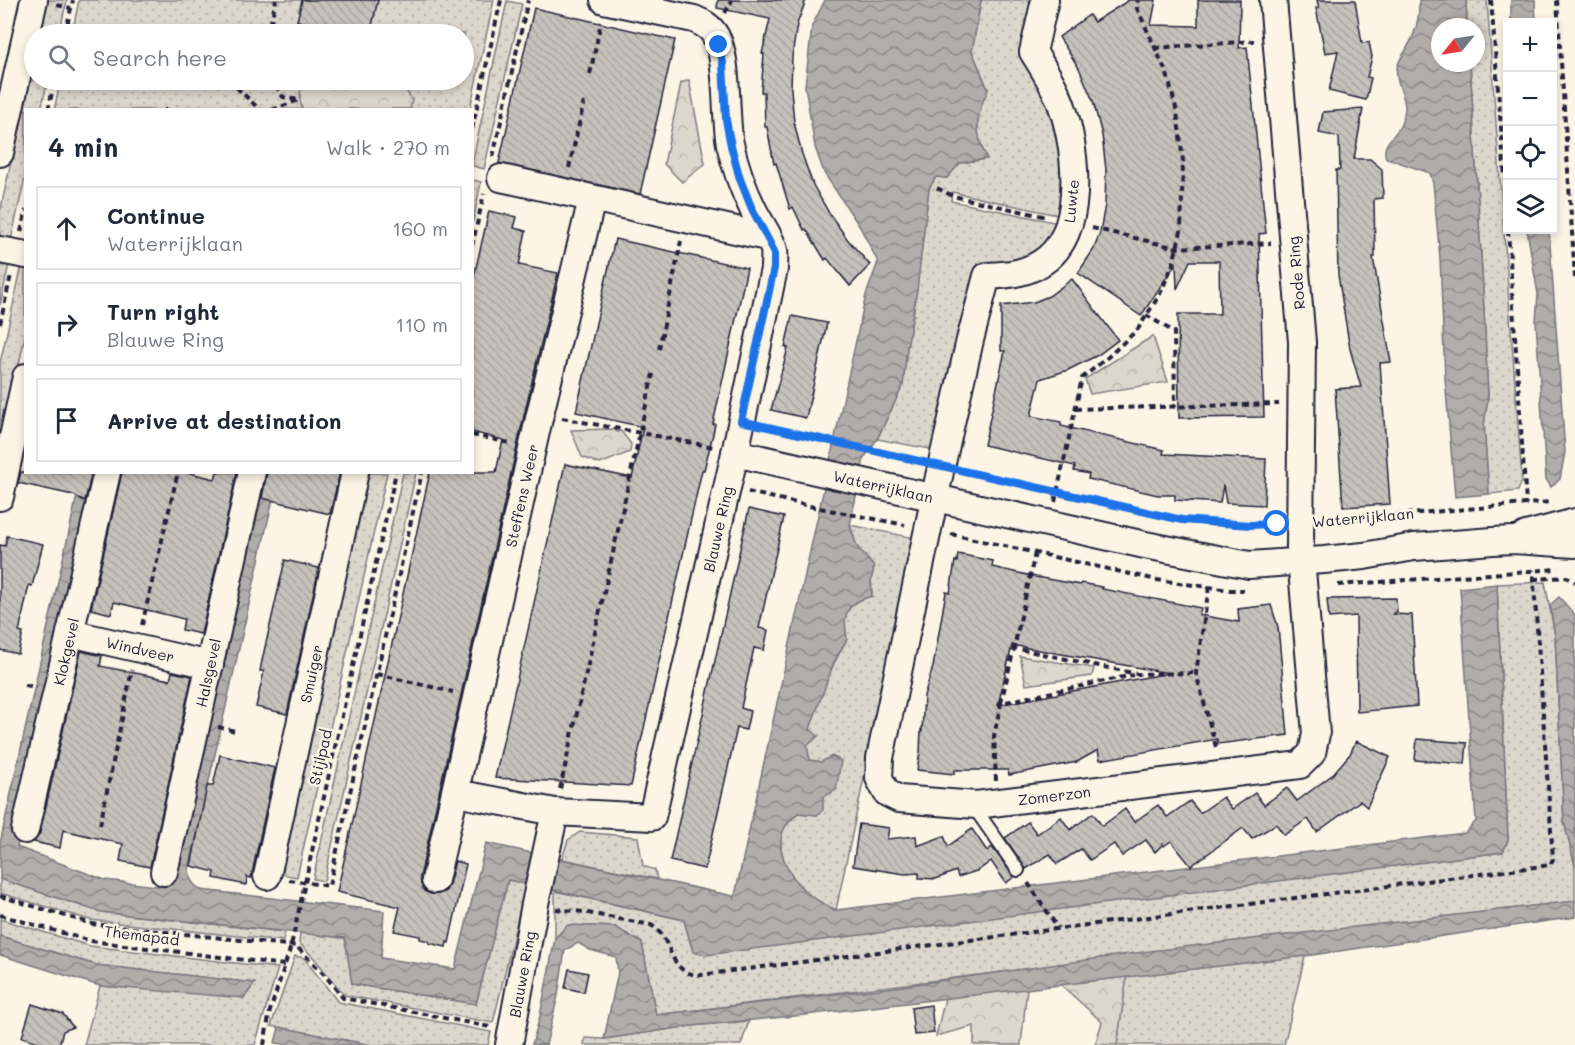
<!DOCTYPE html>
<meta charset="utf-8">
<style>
body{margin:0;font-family:Mali,sans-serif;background:#f6f6f7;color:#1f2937}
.controls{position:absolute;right:18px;top:18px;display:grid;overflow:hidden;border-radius:0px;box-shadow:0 3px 9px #0003}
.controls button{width:54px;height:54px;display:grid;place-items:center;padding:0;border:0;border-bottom:2px solid #e0e1e3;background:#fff;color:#1f2937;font:30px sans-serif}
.compass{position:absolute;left:1431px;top:18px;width:54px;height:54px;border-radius:50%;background:#fff;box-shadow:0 3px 9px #0003;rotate:240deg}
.stop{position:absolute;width:18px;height:18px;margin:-14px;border:4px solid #1a73e8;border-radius:50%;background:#fff}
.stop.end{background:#1a73e8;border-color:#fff;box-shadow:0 2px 6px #0008}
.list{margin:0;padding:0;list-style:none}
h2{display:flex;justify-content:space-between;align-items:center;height:78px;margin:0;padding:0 24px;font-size:26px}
h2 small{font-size:20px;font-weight:400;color:#747a83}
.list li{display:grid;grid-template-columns:39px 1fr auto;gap:18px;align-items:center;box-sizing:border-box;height:84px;margin:0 12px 12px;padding:0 12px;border:2px solid #e0e1e3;border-radius:0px}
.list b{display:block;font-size:22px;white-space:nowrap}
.list p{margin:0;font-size:20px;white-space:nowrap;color:#747a83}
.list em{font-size:20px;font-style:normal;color:#747a83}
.icon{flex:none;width:33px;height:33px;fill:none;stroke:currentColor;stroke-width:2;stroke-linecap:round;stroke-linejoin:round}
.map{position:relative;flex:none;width:1575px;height:1045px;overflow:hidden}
.search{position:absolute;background:#fff;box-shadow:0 3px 9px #0003;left:24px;top:24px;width:450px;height:66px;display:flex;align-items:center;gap:15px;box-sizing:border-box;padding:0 21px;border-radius:33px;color:#747a83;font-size:22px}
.panel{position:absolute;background:#fff;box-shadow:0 3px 9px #0003;left:24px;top:108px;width:450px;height:366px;border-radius:0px}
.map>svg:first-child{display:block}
</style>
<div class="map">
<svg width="1575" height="1045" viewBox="0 0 1575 1045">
<defs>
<pattern id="grass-dots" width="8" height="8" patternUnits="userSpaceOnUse" patternTransform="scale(1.5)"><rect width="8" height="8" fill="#dcd6cc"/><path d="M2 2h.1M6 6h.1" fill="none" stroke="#bcb7b0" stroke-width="1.8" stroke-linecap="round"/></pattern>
<pattern id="forest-crowns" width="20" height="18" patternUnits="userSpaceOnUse" patternTransform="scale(1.5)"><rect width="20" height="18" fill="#dcd6cc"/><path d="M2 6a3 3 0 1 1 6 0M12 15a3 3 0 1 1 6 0" fill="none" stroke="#bcb7b0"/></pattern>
<pattern id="water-waves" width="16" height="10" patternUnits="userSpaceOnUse" patternTransform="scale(1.5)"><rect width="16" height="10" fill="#b2adab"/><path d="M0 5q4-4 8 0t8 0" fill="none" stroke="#908c8c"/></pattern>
<pattern id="building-back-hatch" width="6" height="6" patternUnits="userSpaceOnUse" patternTransform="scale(1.5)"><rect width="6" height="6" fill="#c6c1bb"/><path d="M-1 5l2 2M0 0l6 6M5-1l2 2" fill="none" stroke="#aaa6a2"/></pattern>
</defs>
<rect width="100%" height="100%" fill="#fcf5e5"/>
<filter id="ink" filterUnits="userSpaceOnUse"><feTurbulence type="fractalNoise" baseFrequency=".0167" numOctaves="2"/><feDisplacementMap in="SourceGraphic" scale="12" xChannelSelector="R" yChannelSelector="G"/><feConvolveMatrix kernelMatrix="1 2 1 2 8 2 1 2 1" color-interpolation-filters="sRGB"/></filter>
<g filter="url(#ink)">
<g fill="url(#grass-dots)" stroke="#7f7c84" stroke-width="1.5">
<polygon points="47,0 67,0 59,34 40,34"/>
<polygon points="79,0 494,0 470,109 54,110 61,80 464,80 464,34 72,34"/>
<path d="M981 0H1038L1051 96 1065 148 1062 216 952 192 951 201 1059 223 1057 235 1021 264H978L935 450 877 439 903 385 907 347 914 310 929 188 936 177 947 178 960 163 987 159C974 133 975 115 988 89L972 51Z"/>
<polygon points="1466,0 1487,0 1522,480 1518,491 1489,494 1484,426 1488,396 1483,290 1470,63 1476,63 1476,27 1467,27"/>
<polygon points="507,1 522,4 484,169 473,166 473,159"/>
<polygon points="34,57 34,80 48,80 41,109 26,110 25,178 11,240 0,237 0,212"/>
<polygon points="473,180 481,182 473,222 472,180"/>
<polygon points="0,262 9,264 0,305"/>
<polygon points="22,265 25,265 25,336 0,454 0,363"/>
<polygon points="369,473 387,473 297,877 280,874"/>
<polygon points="403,473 416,473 324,881 313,879"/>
<path d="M850 525 915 538 836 910C828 906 819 902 811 896 792 882 772 850 785 827 788 822 794 817 798 813L817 815 821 762 809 760C809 755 807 750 807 746 806 720 834 661 847 639 842 614 846 603 872 596L871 580 874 567 857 547Z"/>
<polygon points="1545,582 1555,636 1564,822 1575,865 1575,901 656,1015 642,943 615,927 569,925 555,938 555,891 684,920 693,951 1503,852 1508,840 1497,584"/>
<polygon points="580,832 638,837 643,866 655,870 657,879 562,859 568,840"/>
<polygon points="0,879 100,912 285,932 283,941 90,920 0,893"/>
<polygon points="508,880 526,884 493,1023 344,995 314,958 299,943 300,933 345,938 352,984 476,1004"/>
<polygon points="0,919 90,946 278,968 255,1045 84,1045 100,986 116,987 254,983 96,965 0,936"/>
<polygon points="295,956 304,958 338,1002 491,1032 488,1045 371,1045 271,1026"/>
<polygon points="1305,956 1284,1045 1117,1045 1127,976"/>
<polygon points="749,1021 741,1045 584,1045 585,1038 604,1039 691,1026"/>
</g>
<g fill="url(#forest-crowns)" stroke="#7f7c84" stroke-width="1.5">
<path d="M306 80H400L412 100 410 109H302C299 99 299 88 306 80Z"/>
<polygon points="689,80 705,164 682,182 664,164 681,83"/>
<polygon points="1153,336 1168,382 1090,394 1085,379"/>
<polygon points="614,429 617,432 621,431 631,444 630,452 600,464 582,457 571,430"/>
<polygon points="1020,656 1094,668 1092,676 1026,685"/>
<polygon points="1127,976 1117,1045 1095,1045 1102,1022 1060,984"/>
<polygon points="1027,988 1021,1045 974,1045 974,1026 936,1036 945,998"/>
</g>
<g fill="url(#water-waves)" stroke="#78757e" stroke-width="1.5">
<path d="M825 0H981L972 51 988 90C975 116 974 133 987 159L960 163 947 178 936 177 929 188 917 290 907 347 903 385 877 439 864 458 850 525 857 547 874 567 871 580 872 596C846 603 842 614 847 639L834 662 810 729 818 736 807 746 810 760 821 762 832 756 841 761 836 790 823 797V810L817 815 798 813C794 817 788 822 785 827 772 850 792 882 811 896 819 902 828 906 836 910L1465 833 1476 821 1460 588 1497 584 1508 840 1503 852 706 955 693 952 684 920 508 880 476 1004 352 984 345 938 100 912 0 879V843L82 473H97L17 847 105 880 165 887 172 880 263 473 279 472 189 869C190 880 192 884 201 890L384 911 381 958 455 969 486 843 733 896 734 900 866 295 878 262 860 227 824 173 815 147 805 86 812 26Z"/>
<path d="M1419 0H1466L1467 27H1440V63H1470L1483 290 1488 396 1484 426 1489 494 1455 497 1445 378 1440 258 1433 183 1430 173 1386 158C1382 145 1390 141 1397 131 1401 126 1404 115 1405 109 1406 95 1394 81 1397 69 1398 60 1403 56 1407 48 1416 33 1420 18 1419 0Z"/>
<polygon points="1511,0 1535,0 1536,22 1511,22"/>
<polygon points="1527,230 1549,230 1565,452 1560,479 1551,487 1546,479 1536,321 1538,294"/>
<polygon points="1559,597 1575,615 1575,866 1564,822 1555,636 1550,605"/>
<polygon points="1575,901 1575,917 1305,956 805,1015 691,1026 604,1039 618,972 616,957 590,950 578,943 565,950 558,995 546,1045 532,1045 540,1016 555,938 568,925 615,927 642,943 656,1015 888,988 1150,951"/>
<polygon points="0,936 96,965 255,983 244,998 100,986 0,955"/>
<polygon points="279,1027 371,1045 289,1045 275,1043"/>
</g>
<g fill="url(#building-back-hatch)" stroke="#22223b" stroke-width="1.5" fill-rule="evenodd">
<polygon points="302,0 378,0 370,34 361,34 297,21"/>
<polygon points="718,0 806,0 797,24 792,57 791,89 794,122 802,154 813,185 829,213 848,240 870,265 850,286 827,258 825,260 806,229 804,230 793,207 790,209 776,163 774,164 767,127 765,127 764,92 761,92 764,54 762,54 770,19 717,8"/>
<polygon points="1129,0 1156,0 1151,25 1198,26 1198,0 1240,0 1239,48 1247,47 1266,233 1259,234 1264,417 1179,418 1178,314 1220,314 1219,261 1190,261 1177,289 1176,263 1141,316 1078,273 1094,249 1100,232 1105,205 1106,170 1102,135 1093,101 1079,68 1059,37 1089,15 1094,22"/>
<polygon points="1317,0 1355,0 1362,43 1369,42 1372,57 1367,77 1371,78 1366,100 1329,91 1338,51 1325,53 1316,8 1319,8"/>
<polygon points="534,8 675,40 640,194 499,163"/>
<polygon points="1363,109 1354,159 1370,159 1382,169 1383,198 1374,199 1375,257 1373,257 1391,362 1380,363 1390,504 1343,507 1335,389 1361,387 1350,349 1338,275 1336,170 1340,170 1339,137 1319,133 1323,112"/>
<polygon points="489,211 517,217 514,228 526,231 519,265 558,273 525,411 420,877 421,884 424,891 431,894 439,894 446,891 449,884 455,861 466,864 449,943 447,942 446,947 429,943 429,941 420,939 420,936 394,931 400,907 337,892 430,472 496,472 503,440 472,432 472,285"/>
<polygon points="615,239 747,268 713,424 715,424 713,434 704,470 702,470 631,786 495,778 565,464 632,478 643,427 576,412"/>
<polygon points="1072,279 1118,340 1098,355 1068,370 1040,379 1031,416 1061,422 1061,426 1164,450 1163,454 1266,459 1264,505 1226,503 1223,485 1220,503 1175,500 1175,495 1158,495 1088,479 1089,474 1074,471 1075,466 984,445 1005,351 1001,351 1001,306 1034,302 1049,296"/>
<polygon points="792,316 827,323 806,418 771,410 788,348 785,347"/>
<polygon points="21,472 92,472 85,501 73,495 18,483"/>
<polygon points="122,472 186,472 215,479 217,472 237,472 201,634 182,630 184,619 114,602 111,614 91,609"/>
<polygon points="267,472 340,472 330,514 262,498"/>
<polygon points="749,509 784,517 759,628 768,630 764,650 754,648 741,708 750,711 746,730 737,728 705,869 670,861"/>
<polygon points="7,536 43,544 32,586 29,585 19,632 23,633 18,654 0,650 0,545 5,546"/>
<path d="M958 554 993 561 992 567 1036 577 1080 585 1081 583 1102 587V589L1201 608 1199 615 1239 622 1238 609 1271 605 1278 627 1288 735 1218 744 1217 739 1100 760 1098 750 1077 762 1009 775 1008 770H955L954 774 917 770 920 752 921 730 922 731 924 696 933 667 946 592 950 593 955 561 957 562ZM1012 645 1050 652 1169 673 998 705Z"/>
<polygon points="285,560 319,568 287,714 256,707 264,671 260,671 263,656"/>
<polygon points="1396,598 1397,612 1393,613 1393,614 1412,615 1417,706 1357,712 1356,616 1329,618 1327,599"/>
<polygon points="81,651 102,656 100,666 170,680 172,672 192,676 150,867 120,861 123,844 63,830 60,848 34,842 40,833"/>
<polygon points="1417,739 1467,743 1465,764 1415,760"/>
<polygon points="1356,741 1390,757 1367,807 1360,801 1317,832 1308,819 1284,835 1276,824 1252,839 1243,828 1191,866 1171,841 1164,846 1163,844 1155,852 1146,840 1122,856 1114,844 1090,860 1081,849 1057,864 1050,854 1026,869 1005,838 1028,822 1037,834 1061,817 1070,830 1093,813 1102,826 1125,809 1134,822 1158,805 1167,817 1190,801 1200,813 1223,797 1232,809 1255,793 1264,805 1287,788 1297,801 1332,775 1350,754"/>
<polygon points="220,755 275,768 251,878 247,877 246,885 214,878 215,872 191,866 207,786 213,786"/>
<polygon points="859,824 889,828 887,839 916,836 917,846 944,836 948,846 972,829 987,851 992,847 1014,877 1006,883 991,861 979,870 958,877 956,871 936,879 919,878 919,873 905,874 853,866"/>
<polygon points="569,969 588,973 584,992 565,988"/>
<polygon points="32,1004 63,1014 73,1027 63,1031 59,1045 48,1045 22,1037"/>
<polygon points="931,1005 934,1033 914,1035 911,1008"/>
</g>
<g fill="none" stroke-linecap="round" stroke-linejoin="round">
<g stroke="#22223b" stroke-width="16">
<polyline id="service" points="976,805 978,813 1018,870"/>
</g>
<g stroke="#22223b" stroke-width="30">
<g id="minor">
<path id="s1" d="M1045 0 1033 52C1042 66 1051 81 1058 96 1076 138 1087 225 1048 258 1030 273 1010 275 987 276L970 340 941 467 880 758 879 778 887 793 899 799 976 805 1300 765 1312 753 1316 734 1300 546 1302 342 1273 0"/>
<polyline points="0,153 34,0"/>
<polyline points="501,178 767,237"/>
<polyline points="0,250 26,255"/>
<path id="s2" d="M735 453 1145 545 1249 565 1324 560 1364 556 1414 547 1493 541 1513 540 1575 544"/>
<polyline points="0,497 26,377"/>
<polyline points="1526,535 1575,522"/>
<path id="s3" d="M70 633 210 665"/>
<polyline points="456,793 555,812"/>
<path id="s4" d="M25 830 107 472"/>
<path id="s5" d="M164 872 252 472"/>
<path id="s6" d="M267 876 355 472"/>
<path id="s7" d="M435 880 540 414 592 199"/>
<path id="s8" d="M509 1045 535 904 555 812 652 817 735 453 774 269C774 263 775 255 774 250 770 236 759 222 753 209 743 189 735 166 730 144 724 114 730 54 713 32 708 25 701 22 694 19L604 0"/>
</g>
</g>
<g stroke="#22223b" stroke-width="4" stroke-dasharray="6 4.5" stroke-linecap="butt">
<polyline points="1491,0 1508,216"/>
<polyline points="1557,0 1575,278"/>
<polyline points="57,5 71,8"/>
<polyline points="725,13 732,0"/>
<polyline points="65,34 73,0"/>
<polyline points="268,34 276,0"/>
<polyline points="1155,48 1254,41"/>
<polyline points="590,74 601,22"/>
<polyline points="229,80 260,110"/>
<polyline points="166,108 166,110"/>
<polyline points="48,110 55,80"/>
<polyline points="272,110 299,100 283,97 272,80"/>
<polyline points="472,129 501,0"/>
<polyline points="493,157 528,0"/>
<polyline points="569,168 584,102"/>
<polyline points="937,188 953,196 1047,217"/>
<polyline points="1092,228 1177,248 1271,243"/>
<polyline points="1508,230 1526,504"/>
<polyline points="21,232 26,210"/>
<polyline points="472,246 484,194"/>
<polyline points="1146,315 1174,332 1175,407"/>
<polyline points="0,324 11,275"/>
<polyline points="659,349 681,241"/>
<polyline points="1075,409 1279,404"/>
<polyline points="562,418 714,447"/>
<polyline points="762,426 919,461"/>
<polyline points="472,435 510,443"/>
<polyline points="964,472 1182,520 1212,524 1278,524"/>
<polyline points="748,492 814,507 905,525"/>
<polyline points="1055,502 1082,378 1108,357 1138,329 1160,294 1173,264 1181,231 1183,161 1177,112 1167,74 1137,8 1138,0"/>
<polyline points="1322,521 1550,502"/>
<polyline points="951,534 1157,580 1230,590 1244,590"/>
<polyline points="1035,553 1014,648 1137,674 1196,673"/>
<polyline points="1533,579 1567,577 1575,582"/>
<polyline points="1338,585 1558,569"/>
<polyline points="1209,587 1196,673 1217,751"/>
<polyline points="142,625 178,472"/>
<polyline points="377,674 453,692"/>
<polyline points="25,685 36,687"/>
<polyline points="1001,703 1014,648"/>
<polyline points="218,727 235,731"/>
<polyline points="996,781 994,736 1001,703 1133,675"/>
<polyline points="560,789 653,374"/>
<polyline points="100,825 132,670"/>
<polyline points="289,880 329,886 422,472"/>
<polyline points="1028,883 1058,928"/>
<polyline points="0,896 92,924 296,946 324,974 343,998 490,1027"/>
<path d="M556 909 583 912 651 925C675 939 666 975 701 975L1550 865 1553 859 1533 570"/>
<polyline points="0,915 91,941 285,965"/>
<polyline points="264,1045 270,1011 291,946 396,472"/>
</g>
<use href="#service" stroke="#fcf5e5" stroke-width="12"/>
<use href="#minor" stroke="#fcf5e5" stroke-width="26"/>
</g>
</g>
<g fill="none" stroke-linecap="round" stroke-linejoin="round" filter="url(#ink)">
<polyline stroke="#1a73e8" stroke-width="8" points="719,45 723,63 726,120 731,146 740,179 752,209 774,251 774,268 741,421 1182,520 1250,525 1277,524"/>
</g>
<g text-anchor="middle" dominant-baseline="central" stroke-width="5" stroke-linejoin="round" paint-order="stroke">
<g font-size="15" fill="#22223b" stroke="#fcf5e5">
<text transform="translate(1071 201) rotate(-84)">Luwte</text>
<text transform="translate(1296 273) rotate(-95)">Rode Ring</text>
<text stroke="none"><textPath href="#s2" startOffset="152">Waterrijklaan</textPath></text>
<text stroke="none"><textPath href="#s7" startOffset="394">Steffens Weer</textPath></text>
<text transform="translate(1363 517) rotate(-5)">Waterrijklaan</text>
<text stroke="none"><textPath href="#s8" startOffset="630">Blauwe Ring</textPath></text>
<text stroke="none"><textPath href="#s3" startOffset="72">Windveer</textPath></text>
<text stroke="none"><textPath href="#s4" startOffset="183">Klokgevel</textPath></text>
<text stroke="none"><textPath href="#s5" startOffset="204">Halsgevel</textPath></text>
<text stroke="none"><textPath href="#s6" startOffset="207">Smuiger</textPath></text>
<text transform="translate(320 757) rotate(-77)">Stijlpad</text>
<text stroke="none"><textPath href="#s1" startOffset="1040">Zomerzon</textPath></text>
<text transform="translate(142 935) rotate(7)">Themapad</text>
<text stroke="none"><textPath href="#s8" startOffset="72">Blauwe Ring</textPath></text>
</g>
</g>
</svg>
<div class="controls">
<button>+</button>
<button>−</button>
<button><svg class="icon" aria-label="locate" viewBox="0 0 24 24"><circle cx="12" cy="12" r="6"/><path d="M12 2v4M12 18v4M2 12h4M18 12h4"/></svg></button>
<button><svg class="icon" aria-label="layers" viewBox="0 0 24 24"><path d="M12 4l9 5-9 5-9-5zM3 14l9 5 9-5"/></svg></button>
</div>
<svg class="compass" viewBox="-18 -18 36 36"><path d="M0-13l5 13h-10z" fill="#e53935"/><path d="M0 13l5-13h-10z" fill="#747a83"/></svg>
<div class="stop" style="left:1277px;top:524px"></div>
<div class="stop end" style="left:719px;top:45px"></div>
<div class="search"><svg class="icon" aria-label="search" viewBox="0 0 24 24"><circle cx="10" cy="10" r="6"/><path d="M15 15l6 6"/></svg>Search here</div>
<section class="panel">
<h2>4 min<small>Walk · 270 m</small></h2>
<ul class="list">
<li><svg class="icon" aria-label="ahead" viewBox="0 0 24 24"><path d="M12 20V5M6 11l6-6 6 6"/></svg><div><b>Continue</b><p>Waterrijklaan</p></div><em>160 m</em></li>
<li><svg class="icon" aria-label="right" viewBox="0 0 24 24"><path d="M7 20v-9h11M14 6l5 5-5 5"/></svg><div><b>Turn right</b><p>Blauwe Ring</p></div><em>110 m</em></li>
<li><svg class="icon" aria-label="arrive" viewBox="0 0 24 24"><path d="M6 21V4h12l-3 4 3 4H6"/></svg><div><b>Arrive at destination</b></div></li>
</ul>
</section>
</div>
